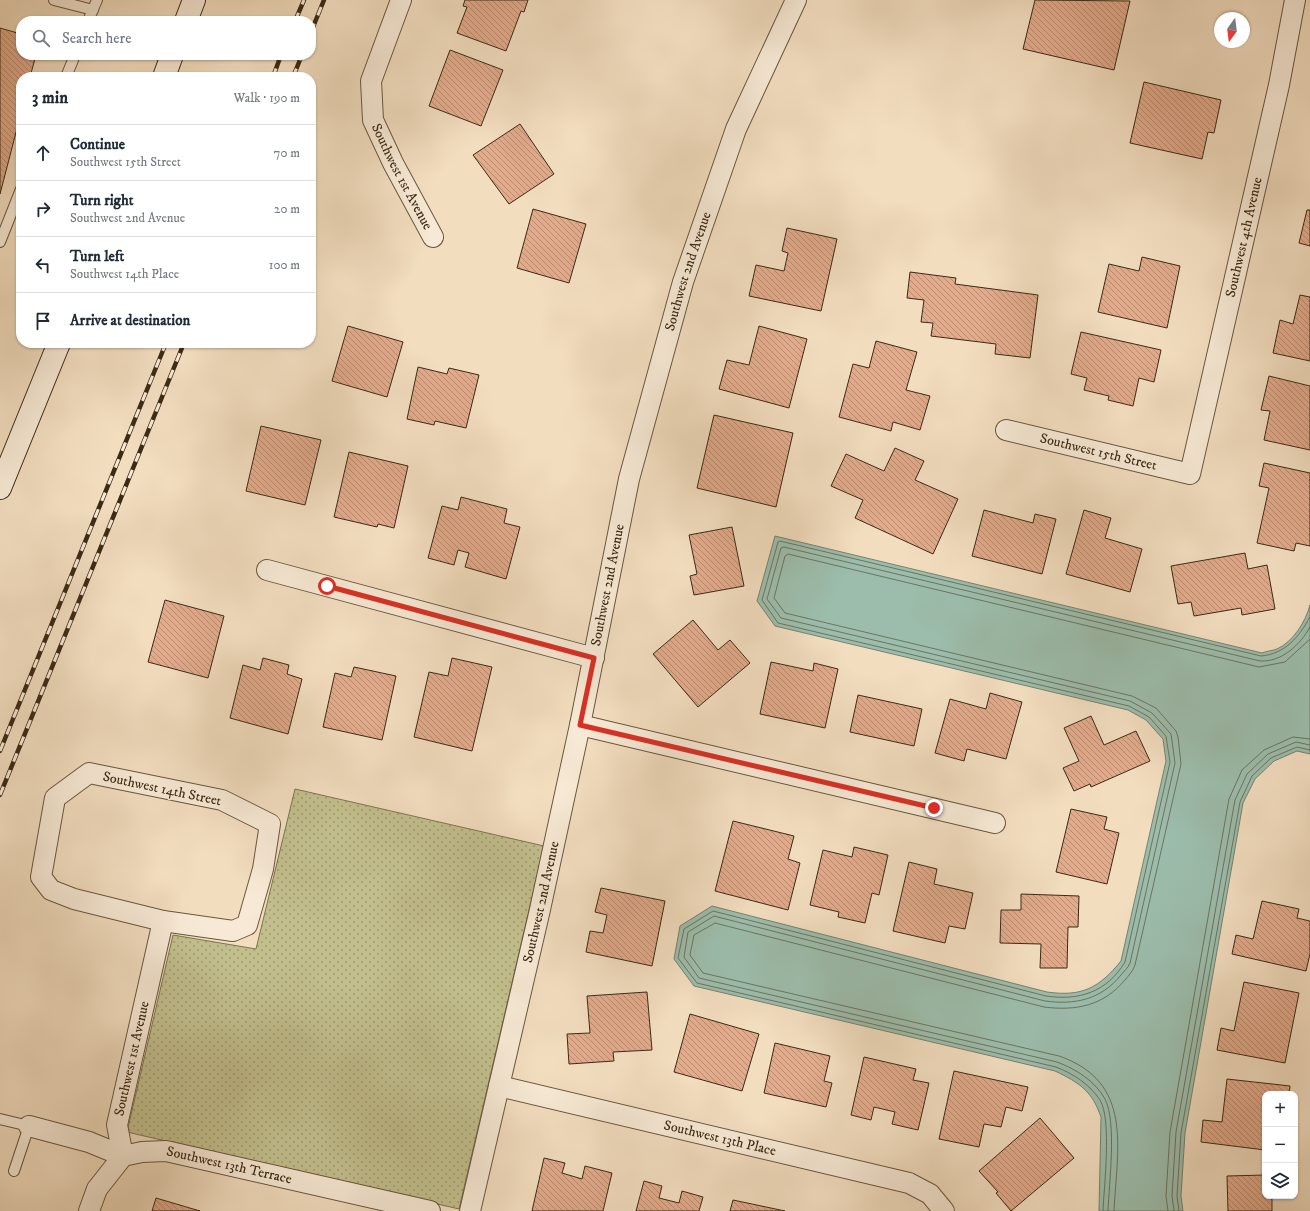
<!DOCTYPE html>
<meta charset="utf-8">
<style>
body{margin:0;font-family:"IM FELL DW Pica",serif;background:#f6f6f7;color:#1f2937}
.controls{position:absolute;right:12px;bottom:12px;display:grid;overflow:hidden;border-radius:8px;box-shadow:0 1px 3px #0004}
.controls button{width:36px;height:36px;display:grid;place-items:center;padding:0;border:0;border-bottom:1px solid #e0e1e3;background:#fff;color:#1f2937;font:20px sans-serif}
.compass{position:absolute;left:1214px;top:12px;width:36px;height:36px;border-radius:50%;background:#fff;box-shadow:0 1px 3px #0004;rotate:194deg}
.stop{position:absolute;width:12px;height:12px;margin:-9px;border:3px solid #d93025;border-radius:50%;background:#fff}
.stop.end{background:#d93025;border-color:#fff;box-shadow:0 1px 4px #0008}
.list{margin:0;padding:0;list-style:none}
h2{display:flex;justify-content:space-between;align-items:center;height:52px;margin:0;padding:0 16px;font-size:17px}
h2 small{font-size:13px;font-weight:400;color:#747a83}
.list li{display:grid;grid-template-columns:26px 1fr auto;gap:12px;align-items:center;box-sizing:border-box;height:56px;padding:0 16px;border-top:1px solid #e0e1e3}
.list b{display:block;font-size:15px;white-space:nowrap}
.list p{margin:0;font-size:13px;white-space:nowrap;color:#747a83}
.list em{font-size:13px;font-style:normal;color:#747a83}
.icon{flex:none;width:22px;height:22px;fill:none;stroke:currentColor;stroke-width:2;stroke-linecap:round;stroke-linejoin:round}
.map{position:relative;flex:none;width:1310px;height:1211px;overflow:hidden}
.search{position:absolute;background:#fff;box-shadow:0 1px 3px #0004;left:16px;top:16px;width:300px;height:44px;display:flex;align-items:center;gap:10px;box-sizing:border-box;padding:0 14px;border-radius:16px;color:#747a83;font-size:15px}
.panel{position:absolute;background:#fff;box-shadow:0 1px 3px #0004;left:16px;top:72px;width:300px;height:276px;border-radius:16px}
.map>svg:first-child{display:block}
</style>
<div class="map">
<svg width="1310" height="1211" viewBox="0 0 1310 1211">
<defs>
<pattern id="park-dots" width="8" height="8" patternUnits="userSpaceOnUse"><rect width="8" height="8" fill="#c2bf8d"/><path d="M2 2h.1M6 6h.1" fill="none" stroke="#9f9b72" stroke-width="1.8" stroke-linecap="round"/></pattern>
<pattern id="building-back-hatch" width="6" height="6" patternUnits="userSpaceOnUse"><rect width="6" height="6" fill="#e3aa8b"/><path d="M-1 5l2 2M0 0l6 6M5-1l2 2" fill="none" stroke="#b98b70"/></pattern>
</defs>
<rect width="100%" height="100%" fill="#f2ddbf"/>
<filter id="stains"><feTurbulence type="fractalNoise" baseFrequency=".005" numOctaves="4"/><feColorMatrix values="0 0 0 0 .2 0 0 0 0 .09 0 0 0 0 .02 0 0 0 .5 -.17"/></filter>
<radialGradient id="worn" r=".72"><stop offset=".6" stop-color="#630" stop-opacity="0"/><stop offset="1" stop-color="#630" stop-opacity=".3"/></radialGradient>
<polygon fill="url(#park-dots)" stroke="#7f7450" points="295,789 544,846 459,1209 127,1132 173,935 256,949"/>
<path fill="#9cbdac" stroke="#76826f" d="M775 536 1262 653C1266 651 1272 651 1277 649 1293 642 1306 621 1310 605V754L1297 751 1274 761 1255 779 1243 803 1185 1133 1181 1196 1183 1211H1099L1101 1117C1092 1091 1080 1083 1055 1071L694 986 674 959 680 926 712 906 1047 992C1082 997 1099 988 1121 961L1166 761 1163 739 1146 720 1128 710 775 626 757 601Z"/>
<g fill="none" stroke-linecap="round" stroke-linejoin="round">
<g stroke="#6c7460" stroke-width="1">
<path d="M1103 1211C1104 1186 1112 1120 1100 1100 1089 1084 1074 1074 1056 1067L697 983 678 958 684 929 713 911 1046 996C1079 1001 1107 992 1125 962L1170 762 1166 736 1149 717 1129 706 778 623 762 600 778 542 780 541 1261 656C1285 654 1299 637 1310 617"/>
<path d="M1108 1211C1109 1183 1117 1123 1105 1099 1095 1081 1076 1069 1057 1062L699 978 684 957 688 932 714 916 1045 1001C1074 1005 1101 1000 1121 975 1124 971 1128 968 1130 963L1175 763 1171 734 1152 713 1130 701 781 618 767 599 781 548 784 547 1260 661C1282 662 1300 645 1310 627"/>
<path d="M1114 1211C1117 1148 1134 1082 1059 1056L703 973 690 955 694 935 715 923 1044 1007C1076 1011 1103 1006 1125 980 1129 975 1133 971 1135 965L1181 764 1178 737 1176 731 1156 708 1132 696 785 613 774 598 785 556 788 554 1259 667 1285 662 1310 639"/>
<polyline points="1168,1211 1166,1196 1170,1132 1229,799 1242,770 1264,750 1293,737 1310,739"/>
<polyline points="1174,1211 1172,1196 1176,1132 1235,800 1247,774 1268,754 1296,742 1310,745"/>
<polyline points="1179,1211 1177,1196 1181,1133 1240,802 1252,776 1271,758 1297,747 1310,750"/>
</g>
</g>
<g fill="url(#building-back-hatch)" stroke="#3c2a14">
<polygon points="465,0 528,0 524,12 521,11 506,51 457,33 467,7 463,6"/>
<polygon points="1035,0 1130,1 1114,70 1023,49"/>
<polygon points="0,28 21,34 21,55 36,55 30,77 21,77 21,113 0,194"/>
<polygon points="450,50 503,70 481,126 429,106"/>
<polygon points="1144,82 1221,100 1214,133 1208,132 1202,159 1130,143"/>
<polygon points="520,124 554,174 509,204 473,155"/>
<polygon points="533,209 586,224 569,283 517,268"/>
<polygon points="1307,210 1310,210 1310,246 1299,243"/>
<polygon points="787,228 837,239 821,311 749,296 756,265 784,271 788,253 782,251"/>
<polygon points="1142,257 1180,266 1167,328 1098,312 1109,264 1139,271"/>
<polygon points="910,272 956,278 955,284 1038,295 1030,358 995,354 996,344 931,336 933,323 921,322 924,300 907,298"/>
<polygon points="1300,295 1310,297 1310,361 1273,353 1280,320 1293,324"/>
<polygon points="348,326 403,342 387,397 332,381"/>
<polygon points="759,326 807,339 789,408 719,389 727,360 749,365"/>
<polygon points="1081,332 1161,350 1154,382 1139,378 1133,406 1108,400 1109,396 1084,390 1087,378 1071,374"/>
<polygon points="876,341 917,352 906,390 930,396 920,430 893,422 891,431 839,417 853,364 869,368"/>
<polygon points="418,367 447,374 449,368 479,375 466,428 435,421 434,425 407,419"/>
<polygon points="1269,376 1310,386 1310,450 1264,440 1270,411 1261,410"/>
<polygon points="714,415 793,433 776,507 697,488"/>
<polygon points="261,426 321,440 305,505 246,491"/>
<polygon points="895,448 924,461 915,480 958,499 933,554 855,518 863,500 831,486 846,454 884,471"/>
<polygon points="349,452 408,466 394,528 378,524 377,527 334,517"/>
<polygon points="1264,463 1310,473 1310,546 1296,543 1294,551 1257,543 1269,488 1259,486"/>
<polygon points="461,497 507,509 504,523 520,527 506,579 465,567 469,553 458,550 454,565 428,558 442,506 458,510"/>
<polygon points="984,510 1033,523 1035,514 1056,519 1042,574 972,556"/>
<polygon points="1084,510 1111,518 1105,538 1142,549 1130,592 1066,574"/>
<polygon points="732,527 744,586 694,595 690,576 697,574 689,535"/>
<polygon points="1245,553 1248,569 1267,565 1275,609 1242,615 1241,608 1194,616 1191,602 1178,604 1171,566"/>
<polygon points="165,600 224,616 208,678 148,662"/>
<polygon points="693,620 718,650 730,640 750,663 698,707 653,654"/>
<polygon points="263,658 289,665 287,674 302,679 288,734 230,718 243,665 260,670"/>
<polygon points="452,658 492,667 472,751 414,737 429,672 448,676"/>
<polygon points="771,662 813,671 814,663 838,669 825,728 760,714"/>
<polygon points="354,667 396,676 382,740 323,727 335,673 351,677"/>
<polygon points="990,693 1022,702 1006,759 967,749 964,761 935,753 950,699 986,709"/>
<polygon points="858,695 922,709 914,746 850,732"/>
<polygon points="1091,716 1104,745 1136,731 1150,761 1091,787 1090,784 1074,791 1063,768 1079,761 1064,728"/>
<polygon points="1071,809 1107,817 1104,829 1119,833 1107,884 1056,872"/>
<polygon points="733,821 794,836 788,859 800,863 788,910 715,891"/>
<polygon points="854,847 888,855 879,895 872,893 865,923 838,917 839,912 810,905 823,850 852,857"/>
<polygon points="909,862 937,869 934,884 973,893 965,929 949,926 945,943 893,931"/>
<polygon points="601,888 665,901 652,966 586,952 590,931 603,933 607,915 595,912"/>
<polygon points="1021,894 1079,896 1078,927 1068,927 1067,968 1040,968 1041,944 1000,943 1001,910 1021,910"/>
<polygon points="1262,901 1299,909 1297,918 1310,921 1310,954 1306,971 1232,954 1236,935 1253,939"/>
<polygon points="1244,982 1299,993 1285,1063 1217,1050 1221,1028 1234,1031"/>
<polygon points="647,992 652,1050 613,1052 614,1061 569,1064 567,1034 590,1033 587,996"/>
<polygon points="690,1014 759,1034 742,1091 674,1072"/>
<polygon points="775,1043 830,1056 824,1081 832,1083 826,1107 764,1093"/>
<polygon points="864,1057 916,1069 913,1080 929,1083 918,1130 892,1124 895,1112 874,1107 871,1120 851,1115"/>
<polygon points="954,1071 1028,1087 1022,1111 1006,1107 1001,1127 984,1124 979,1147 939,1139"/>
<polygon points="1227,1079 1290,1086 1289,1094 1265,1094 1265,1150 1201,1142 1203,1120 1222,1122"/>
<polygon points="1040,1118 1074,1158 1011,1211 996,1193 998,1192 979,1171"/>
<polygon points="544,1158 565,1163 562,1173 582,1179 585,1166 612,1173 603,1211 532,1211"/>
<polygon points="1265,1175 1265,1196 1272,1196 1272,1211 1228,1211 1227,1176"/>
<polygon points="644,1181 662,1186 659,1198 679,1203 682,1191 703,1197 699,1211 636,1211"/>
<polygon points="156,1198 200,1211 152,1211"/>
<polygon points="733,1200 785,1211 730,1211"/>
</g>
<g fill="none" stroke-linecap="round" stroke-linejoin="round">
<g stroke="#6a573f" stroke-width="12">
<g id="lane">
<polyline points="54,0 93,10"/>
<polyline points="88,21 97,0"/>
<polyline points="66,77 75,55"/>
<polyline points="0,242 21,189"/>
<polyline points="0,1119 29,1126 14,1171"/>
</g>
</g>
<g stroke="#6a573f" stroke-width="22">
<g id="street">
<path id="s1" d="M401 0 371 81 373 120 393 163 433 237"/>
<path id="s2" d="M1006 430 1190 474 1279 85 1295 0"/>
<polyline points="267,570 594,658"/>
<polyline points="580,725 995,823"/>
<polygon points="89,773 222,800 270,824 263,869 247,925 233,931 163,921 74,899 51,890 41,877 55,798"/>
<path id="s3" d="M499 1086 909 1183 930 1194 944 1211"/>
<path id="s4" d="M29 1126 89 1142 123 1156 142 1152 166 1151 430 1211"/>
<path id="s5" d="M89 1211 97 1189 123 1156 117 1125 163 921"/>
<path id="s6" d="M470 1211 539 914 580 725 629 479 683 282 736 129 796 0"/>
</g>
</g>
<g stroke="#3c2a14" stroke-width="24">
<g id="secondary">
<polyline points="186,21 194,0"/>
<polyline points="164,77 172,55"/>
<polyline points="0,488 59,343"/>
</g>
</g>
<use href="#lane" stroke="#f7e9d5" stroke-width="10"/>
<use href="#street" stroke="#f7e9d5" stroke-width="20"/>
<use href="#secondary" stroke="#f7e9d5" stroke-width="22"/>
<g stroke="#3c2a14" stroke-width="4.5">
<g id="rail">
<polyline points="295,21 304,0"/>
<polyline points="311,32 324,0"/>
<polyline points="273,77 281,55"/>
<polyline points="293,77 302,55"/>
<polyline points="0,751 166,343"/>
<polyline points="0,795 184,343"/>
</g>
</g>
<use href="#rail" stroke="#f7e9d5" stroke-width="3" stroke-dasharray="9" stroke-linecap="butt"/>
</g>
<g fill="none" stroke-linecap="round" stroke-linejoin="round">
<polyline stroke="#d93025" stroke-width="5" points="327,586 594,658 580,725 934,808"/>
</g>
<g text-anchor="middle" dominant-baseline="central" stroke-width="3" stroke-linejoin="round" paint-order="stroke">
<g font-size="14" fill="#3c2a14" stroke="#f7e9d5">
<text stroke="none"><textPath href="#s1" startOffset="189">Southwest 1st Avenue</textPath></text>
<text stroke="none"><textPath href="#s2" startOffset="432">Southwest 4th Avenue</textPath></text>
<text stroke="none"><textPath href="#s6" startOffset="965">Southwest 2nd Avenue</textPath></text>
<text stroke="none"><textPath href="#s2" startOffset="95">Southwest 15th Street</textPath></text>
<text stroke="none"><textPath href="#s6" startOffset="641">Southwest 2nd Avenue</textPath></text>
<text transform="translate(162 789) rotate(12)">Southwest 14th Street</text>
<text stroke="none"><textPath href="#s6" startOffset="317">Southwest 2nd Avenue</textPath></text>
<text stroke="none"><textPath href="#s5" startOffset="165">Southwest 1st Avenue</textPath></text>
<text stroke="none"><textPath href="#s3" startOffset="227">Southwest 13th Place</textPath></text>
<text stroke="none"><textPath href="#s4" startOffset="207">Southwest 13th Terrace</textPath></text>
</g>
</g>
<rect width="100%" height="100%" filter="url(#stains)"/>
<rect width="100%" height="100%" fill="url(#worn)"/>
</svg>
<div class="controls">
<button>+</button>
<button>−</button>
<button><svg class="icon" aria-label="layers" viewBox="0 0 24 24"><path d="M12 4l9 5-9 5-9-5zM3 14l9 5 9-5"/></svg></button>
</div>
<svg class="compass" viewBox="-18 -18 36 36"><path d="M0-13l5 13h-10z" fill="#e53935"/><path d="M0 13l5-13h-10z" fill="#747a83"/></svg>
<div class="stop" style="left:327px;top:586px"></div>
<div class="stop end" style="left:934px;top:808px"></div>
<div class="search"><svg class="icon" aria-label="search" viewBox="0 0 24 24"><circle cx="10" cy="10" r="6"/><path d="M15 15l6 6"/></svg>Search here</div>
<section class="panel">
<h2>3 min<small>Walk · 190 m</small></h2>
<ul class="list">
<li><svg class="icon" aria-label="ahead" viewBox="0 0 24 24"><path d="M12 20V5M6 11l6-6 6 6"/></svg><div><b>Continue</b><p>Southwest 15th Street</p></div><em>70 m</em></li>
<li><svg class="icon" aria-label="right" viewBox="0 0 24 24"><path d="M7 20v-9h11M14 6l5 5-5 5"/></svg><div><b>Turn right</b><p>Southwest 2nd Avenue</p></div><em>20 m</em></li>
<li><svg class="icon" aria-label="left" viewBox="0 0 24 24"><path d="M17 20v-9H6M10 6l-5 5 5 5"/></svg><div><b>Turn left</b><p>Southwest 14th Place</p></div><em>100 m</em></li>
<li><svg class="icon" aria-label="arrive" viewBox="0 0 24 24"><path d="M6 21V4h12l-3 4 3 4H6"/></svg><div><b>Arrive at destination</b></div></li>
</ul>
</section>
</div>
